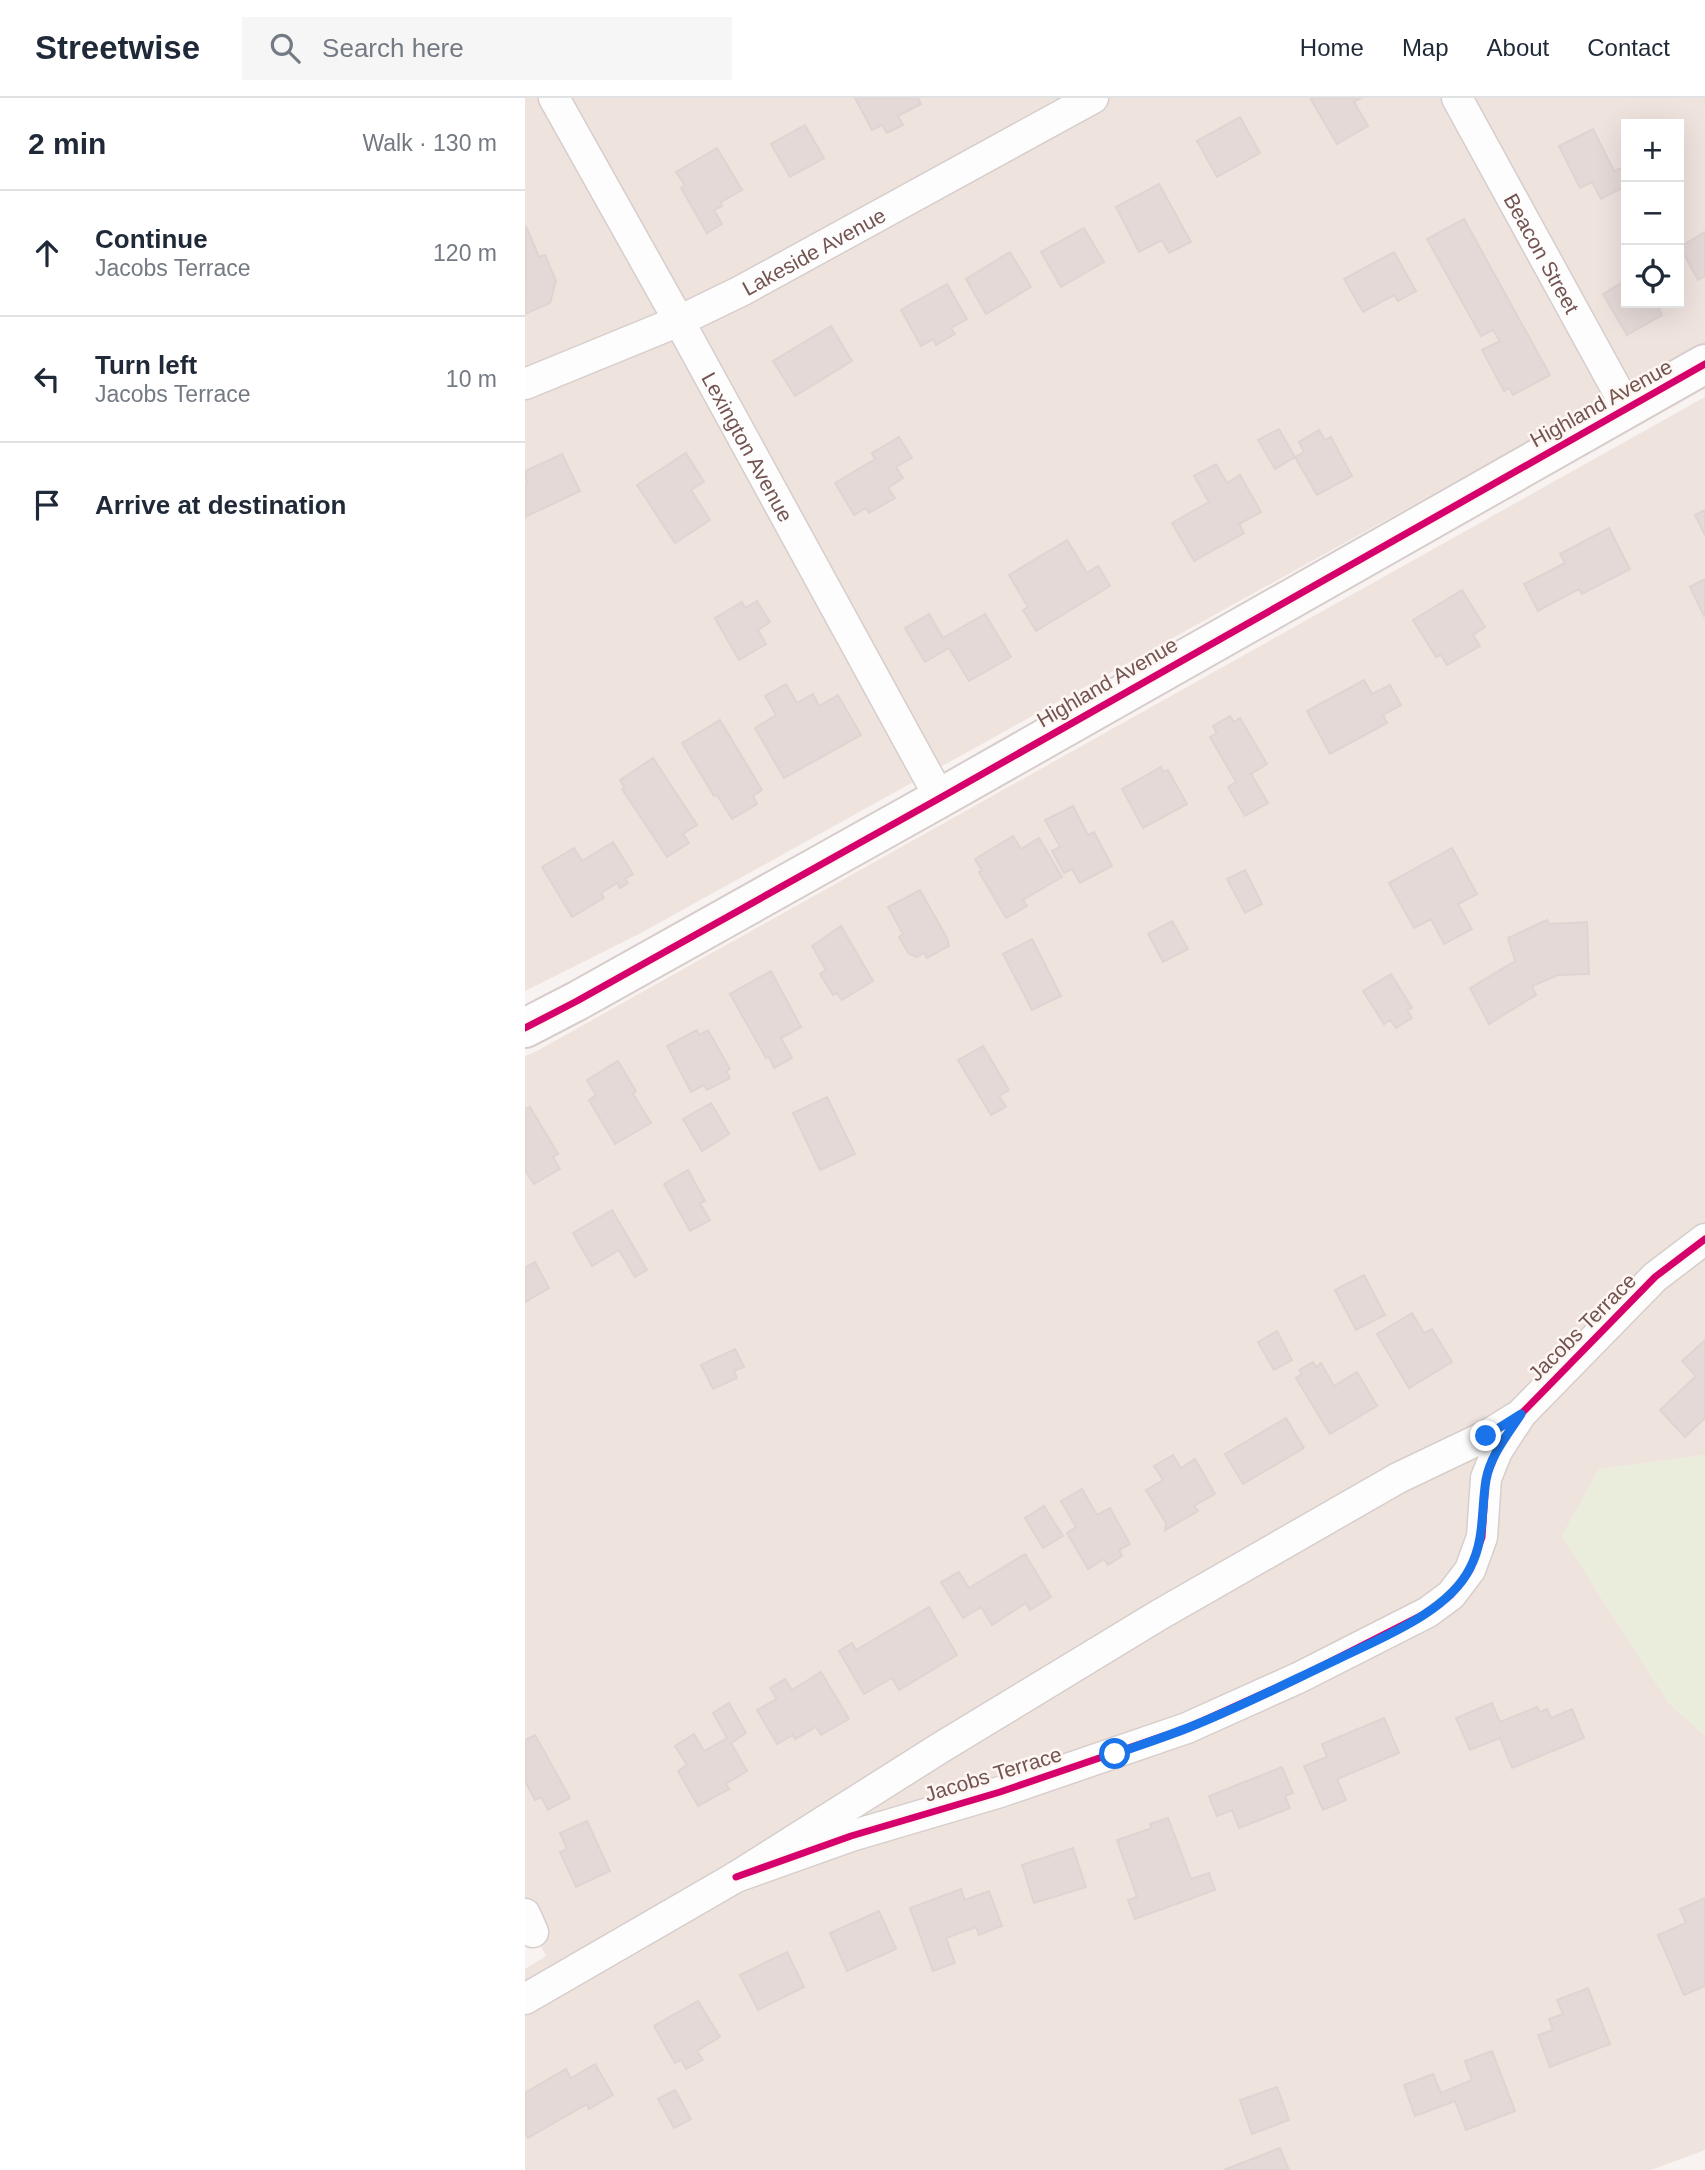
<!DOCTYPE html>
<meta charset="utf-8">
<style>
body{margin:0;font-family:Arial,sans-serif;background:#f6f6f7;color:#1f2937}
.controls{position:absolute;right:21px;top:21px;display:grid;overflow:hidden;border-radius:0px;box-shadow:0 7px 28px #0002}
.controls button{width:63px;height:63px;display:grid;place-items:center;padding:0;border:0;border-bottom:2px solid #e0e1e3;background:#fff;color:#1f2937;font:35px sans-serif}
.stop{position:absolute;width:21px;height:21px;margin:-16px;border:5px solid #1a73e8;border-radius:50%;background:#fff}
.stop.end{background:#1a73e8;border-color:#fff;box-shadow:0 2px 7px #0008}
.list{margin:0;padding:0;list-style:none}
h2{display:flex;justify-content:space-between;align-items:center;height:91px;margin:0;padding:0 28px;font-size:30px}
h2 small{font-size:23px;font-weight:400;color:#747a83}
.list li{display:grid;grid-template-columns:46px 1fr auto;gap:21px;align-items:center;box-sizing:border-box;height:126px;padding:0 28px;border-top:2px solid #e0e1e3}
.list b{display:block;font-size:26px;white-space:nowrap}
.list p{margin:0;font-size:23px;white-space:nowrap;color:#747a83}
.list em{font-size:23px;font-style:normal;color:#747a83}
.icon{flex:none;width:38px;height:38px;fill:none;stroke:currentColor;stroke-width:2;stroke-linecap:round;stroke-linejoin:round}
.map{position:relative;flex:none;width:1180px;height:2072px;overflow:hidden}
header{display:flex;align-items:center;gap:42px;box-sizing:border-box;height:98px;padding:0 35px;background:#fff;border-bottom:2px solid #e0e1e3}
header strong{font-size:33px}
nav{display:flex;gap:38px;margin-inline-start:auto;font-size:24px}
.search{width:490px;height:63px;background:#f6f6f7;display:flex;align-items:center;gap:18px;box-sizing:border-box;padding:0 24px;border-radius:0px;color:#747a83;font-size:26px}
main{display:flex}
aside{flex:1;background:#fff}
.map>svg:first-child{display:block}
</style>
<header>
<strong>Streetwise</strong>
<div class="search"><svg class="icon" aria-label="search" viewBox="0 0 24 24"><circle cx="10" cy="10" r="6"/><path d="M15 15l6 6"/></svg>Search here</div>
<nav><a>Home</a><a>Map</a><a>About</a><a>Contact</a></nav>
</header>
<main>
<aside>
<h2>2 min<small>Walk · 130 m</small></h2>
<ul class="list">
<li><svg class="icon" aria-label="ahead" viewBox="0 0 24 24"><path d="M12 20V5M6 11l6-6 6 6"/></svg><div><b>Continue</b><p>Jacobs Terrace</p></div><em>120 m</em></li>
<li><svg class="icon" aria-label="left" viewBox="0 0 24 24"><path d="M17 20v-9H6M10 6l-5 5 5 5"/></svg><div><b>Turn left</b><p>Jacobs Terrace</p></div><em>10 m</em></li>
<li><svg class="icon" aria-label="arrive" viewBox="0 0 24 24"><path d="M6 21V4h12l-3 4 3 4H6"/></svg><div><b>Arrive at destination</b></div></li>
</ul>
</aside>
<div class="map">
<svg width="1180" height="2072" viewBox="0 0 1180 2072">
<rect width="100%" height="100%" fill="#f8f2f0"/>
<g fill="#efe3de" fill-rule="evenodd">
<path d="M0 0H1180V245L116 835 0 893ZM1101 26H1154V205H1101Z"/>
<polygon points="1180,299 1180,1357 1074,1371 1037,1438 1143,1604 1180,1638 1180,2052 1126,2072 0,2072 0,1871 21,1858 0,1818 0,958 10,954"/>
</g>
<polygon fill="#eaecdc" points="1180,1357 1180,1638 1143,1604 1037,1438 1074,1371"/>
<g fill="#e4d9d7" stroke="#e0d4d2" stroke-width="2">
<polygon points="330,0 393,0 396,6 373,18 378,27 362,35 357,27 347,32"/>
<polygon points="785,0 836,0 829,4 843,28 812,46"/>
<polygon points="715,19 735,55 692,79 672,43"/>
<polygon points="280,27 299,60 265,79 246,46"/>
<polygon points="1068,31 1089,73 1099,69 1101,74 1101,88 1076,101 1067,84 1055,90 1034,48"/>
<polygon points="192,50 217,92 196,104 197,108 189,112 197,126 182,135 156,90 160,87 151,74"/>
<polygon points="634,86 666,144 644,155 637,142 614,154 591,109"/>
<polygon points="939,121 1025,277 988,297 984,290 979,293 957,252 975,243 968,232 956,238 902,141"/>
<polygon points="1,128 14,159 20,157 31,183 25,205 0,216"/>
<polygon points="559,130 579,164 536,189 516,154"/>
<polygon points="1180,134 1180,178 1173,182 1155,149"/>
<polygon points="485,154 506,189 461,216 441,181"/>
<polygon points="869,154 891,193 873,203 869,197 838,214 819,181"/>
<polygon points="1101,182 1101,205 1131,205 1137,217 1102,237 1078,196"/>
<polygon points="422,186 442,221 426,230 430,236 411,247 408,241 396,248 376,212"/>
<polygon points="306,228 327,263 270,298 248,263"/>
<polygon points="754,331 770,359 779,354 774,344 794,332 800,342 806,339 827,378 792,397 770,359 750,371 733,342"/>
<polygon points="374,339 387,360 371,369 378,380 363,390 370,400 344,415 341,410 329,417 310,385 350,361 347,355"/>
<polygon points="161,355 179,384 166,392 185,422 150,445 112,387"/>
<polygon points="37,356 55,393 0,419 0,387 2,386 0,373"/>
<polygon points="691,366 702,385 715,377 736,414 714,426 719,435 669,463 647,425 684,404 669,378"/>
<polygon points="1180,412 1180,437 1170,417"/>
<polygon points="1084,430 1105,471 1057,496 1054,491 1013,513 999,486 1040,465 1035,456"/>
<polygon points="542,442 562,475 573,468 585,488 511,533 498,512 503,509 484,477"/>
<polygon points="1180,481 1180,517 1179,518 1165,489"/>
<polygon points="937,492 960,529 948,537 955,548 922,567 916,557 911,559 888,522"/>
<polygon points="232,503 245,524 233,532 241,546 214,562 190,520 217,504 220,510"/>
<polygon points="404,516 418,540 460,516 486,559 444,583 424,550 400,564 380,530"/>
<polygon points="839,582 847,596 865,587 876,607 858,617 862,625 805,656 782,613"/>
<polygon points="261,586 272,605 288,596 294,608 313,597 336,637 259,680 230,630 251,617 240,598"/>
<polygon points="705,618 709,624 715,620 742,666 726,676 743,705 720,718 703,689 711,684 685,639 692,635 688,628"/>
<polygon points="195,622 237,692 228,698 232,706 207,721 192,697 189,698 157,645"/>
<polygon points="128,660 172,727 158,736 164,745 142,759 97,691 100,690 95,682"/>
<polygon points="636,669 638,674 643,672 662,706 618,730 597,691"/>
<polygon points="548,708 563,737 569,734 587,768 555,785 547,771 539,775 527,753 535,749 520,722"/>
<polygon points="488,738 496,751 514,740 537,779 498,802 502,808 481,820 454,774 457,773 450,761"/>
<polygon points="88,744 108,776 100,781 103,785 95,790 92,785 76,795 79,800 47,819 17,769 49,750 57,763"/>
<polygon points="927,750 952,796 933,806 947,831 919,846 906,821 889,830 864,785"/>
<polygon points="720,772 737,806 720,815 702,781"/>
<polygon points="395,792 422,840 424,848 402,860 399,855 392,859 384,856 374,839 378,836 363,809"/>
<polygon points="1022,822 1025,826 1062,824 1064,876 1033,877 1007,888 1011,897 964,926 945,890 990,863 983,840"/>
<polygon points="647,823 663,851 638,864 623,836"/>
<polygon points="316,828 348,883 317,902 312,895 308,897 295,876 301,872 287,848"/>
<polygon points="507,841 536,898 507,912 478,856"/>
<polygon points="246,873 276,929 256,940 267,960 249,970 244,959 241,960 205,896"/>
<polygon points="866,876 887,910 882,912 887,920 871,930 865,922 859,926 838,893"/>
<polygon points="172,932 174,937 183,932 205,971 201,973 205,980 182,992 179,987 166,994 142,948"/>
<polygon points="458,948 484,992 474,998 481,1009 466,1017 433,962"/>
<polygon points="93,963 111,993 108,996 126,1025 90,1046 64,1002 71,997 62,982"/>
<polygon points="302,999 330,1056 295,1072 268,1015"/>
<polygon points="186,1005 204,1036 177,1053 158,1021"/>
<polygon points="0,1009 1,1011 5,1009 33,1056 28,1059 35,1071 9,1086 0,1072"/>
<polygon points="163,1072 180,1103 175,1105 185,1122 165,1133 139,1086"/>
<polygon points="87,1112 122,1172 110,1179 94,1152 67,1168 48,1135"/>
<polygon points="10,1164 24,1190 0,1204 0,1170"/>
<polygon points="839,1177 860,1217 831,1232 810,1192"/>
<polygon points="887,1215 899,1235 907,1231 927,1264 884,1290 852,1236"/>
<polygon points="752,1233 767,1262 749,1272 733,1244"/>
<polygon points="1180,1242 1180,1320 1160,1339 1135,1312 1171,1278 1157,1263"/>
<polygon points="210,1251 219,1269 209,1273 212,1280 188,1291 176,1267"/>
<polygon points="788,1264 791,1269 796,1265 809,1288 832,1274 852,1308 805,1336 771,1280 777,1276 774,1272"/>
<polygon points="761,1320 779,1350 718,1386 700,1356"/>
<polygon points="648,1357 656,1370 670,1361 690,1396 669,1408 673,1413 640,1432 641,1425 621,1392 638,1382 629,1368"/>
<polygon points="557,1391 572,1417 585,1410 605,1446 594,1452 597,1458 583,1467 579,1461 563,1471 542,1435 551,1429 536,1403"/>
<polygon points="519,1408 538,1438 518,1450 500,1420"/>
<polygon points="500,1456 526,1499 505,1512 501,1505 467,1527 456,1509 438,1520 416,1484 434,1474 444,1490"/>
<polygon points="404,1509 432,1557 374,1592 367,1580 339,1596 314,1553 327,1545 331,1552"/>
<polygon points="296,1574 324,1621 296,1637 291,1629 270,1641 268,1637 252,1646 232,1612 252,1601 245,1590 260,1581 267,1592"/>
<polygon points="204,1605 221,1635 206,1645 222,1673 201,1686 204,1691 173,1708 153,1673 162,1667 150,1648 169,1636 179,1653 202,1640 188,1615"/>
<polygon points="967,1605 975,1624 1012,1609 1015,1614 1022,1611 1026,1620 1047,1611 1059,1640 987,1670 975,1640 945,1652 931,1620"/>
<polygon points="859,1620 874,1655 812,1681 821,1702 798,1712 779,1668 802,1659 797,1646"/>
<polygon points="10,1637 45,1700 23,1712 16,1699 10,1702 0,1683 0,1642"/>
<polygon points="757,1669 768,1695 760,1698 765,1710 714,1730 707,1712 692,1718 684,1698"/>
<polygon points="643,1720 666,1781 684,1775 690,1792 610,1821 603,1802 612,1799 592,1742 627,1730 625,1726"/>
<polygon points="62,1723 85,1773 51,1789 35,1754 42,1751 35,1735"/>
<polygon points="548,1750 561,1789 509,1805 497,1767"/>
<polygon points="436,1791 440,1802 464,1793 477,1828 454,1837 451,1829 421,1840 430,1865 408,1873 385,1810"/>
<polygon points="1180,1800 1180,1888 1159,1897 1133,1837 1161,1825 1155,1811"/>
<polygon points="354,1813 371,1851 322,1873 305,1835"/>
<polygon points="262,1854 279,1889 233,1912 215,1877"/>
<polygon points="1063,1890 1085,1946 1025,1969 1013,1937 1028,1932 1024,1921 1038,1916 1032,1902"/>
<polygon points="173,1903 195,1939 172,1953 178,1962 161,1971 156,1962 150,1965 129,1928"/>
<polygon points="967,1953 990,2013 941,2032 930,2003 890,2018 879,1987 908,1976 916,1995 947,1982 940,1963"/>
<polygon points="70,1966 88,1997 64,2011 62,2006 3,2040 0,2035 0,1995 41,1971 46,1980"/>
<polygon points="752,1989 764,2022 727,2036 715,2002"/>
<polygon points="150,1992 166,2021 149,2030 133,2001"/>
<polygon points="755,2050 764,2072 699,2072"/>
</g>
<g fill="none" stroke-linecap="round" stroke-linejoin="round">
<g stroke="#d6cecc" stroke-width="33">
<g id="street">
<path id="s1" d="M29 0 154 223 415 700"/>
<path id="s2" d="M932 0 1102 310"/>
<path id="s3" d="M0 286 154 223 216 193 568 0"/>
<polyline points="211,1779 326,1738 475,1694 662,1630 773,1580 903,1514 926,1497 945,1472 957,1439 961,1380 972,1353 996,1316 1130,1179 1180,1141"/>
<polyline points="0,1816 8,1834"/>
<polyline points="0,1901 211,1779 415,1650 634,1517 873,1380 961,1338 990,1320"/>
</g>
</g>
<g stroke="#d7cdcb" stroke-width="42">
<polyline id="secondary" points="0,930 52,903 415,700 1180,266"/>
</g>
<use href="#street" stroke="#fefdfd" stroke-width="30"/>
<use href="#secondary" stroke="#fefdfd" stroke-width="38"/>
<g stroke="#fdf6f2" stroke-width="11">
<g id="cycleway">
<polyline points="0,930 52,903 415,700 1180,266"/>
<polyline points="211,1779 326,1738 475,1694 662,1630 773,1580 903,1514 926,1497 945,1472 957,1439 961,1380 972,1353 996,1316 1130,1179 1180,1141"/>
</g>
</g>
<use href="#cycleway" stroke="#d6006c" stroke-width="7"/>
</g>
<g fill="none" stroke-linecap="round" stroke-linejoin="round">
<path stroke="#1a73e8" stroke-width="9" d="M590 1656C615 1647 640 1639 665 1629 715 1609 762 1585 811 1562 853 1541 923 1515 945 1470 960 1442 956 1412 961 1382 965 1358 983 1336 996 1316L961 1338"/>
</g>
<g text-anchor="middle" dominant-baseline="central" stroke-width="5" stroke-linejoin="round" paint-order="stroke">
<g font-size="21" fill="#735451" stroke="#fdf6f2">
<text stroke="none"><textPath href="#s3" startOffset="318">Lakeside Avenue</textPath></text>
<text stroke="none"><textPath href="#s2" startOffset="177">Beacon Street</textPath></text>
<text transform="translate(1076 305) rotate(-29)">Highland Avenue</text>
<text stroke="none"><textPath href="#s1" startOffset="399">Lexington Avenue</textPath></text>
<text transform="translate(582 584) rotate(-30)">Highland Avenue</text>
<text transform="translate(1057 1229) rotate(-45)">Jacobs Terrace</text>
<text transform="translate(468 1676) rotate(-17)">Jacobs Terrace</text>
</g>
</g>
</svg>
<div class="controls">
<button>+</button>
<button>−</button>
<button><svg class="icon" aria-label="locate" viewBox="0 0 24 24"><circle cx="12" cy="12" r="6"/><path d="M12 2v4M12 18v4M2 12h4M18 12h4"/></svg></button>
</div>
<div class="stop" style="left:590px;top:1656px"></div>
<div class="stop end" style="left:961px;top:1338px"></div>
</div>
</main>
